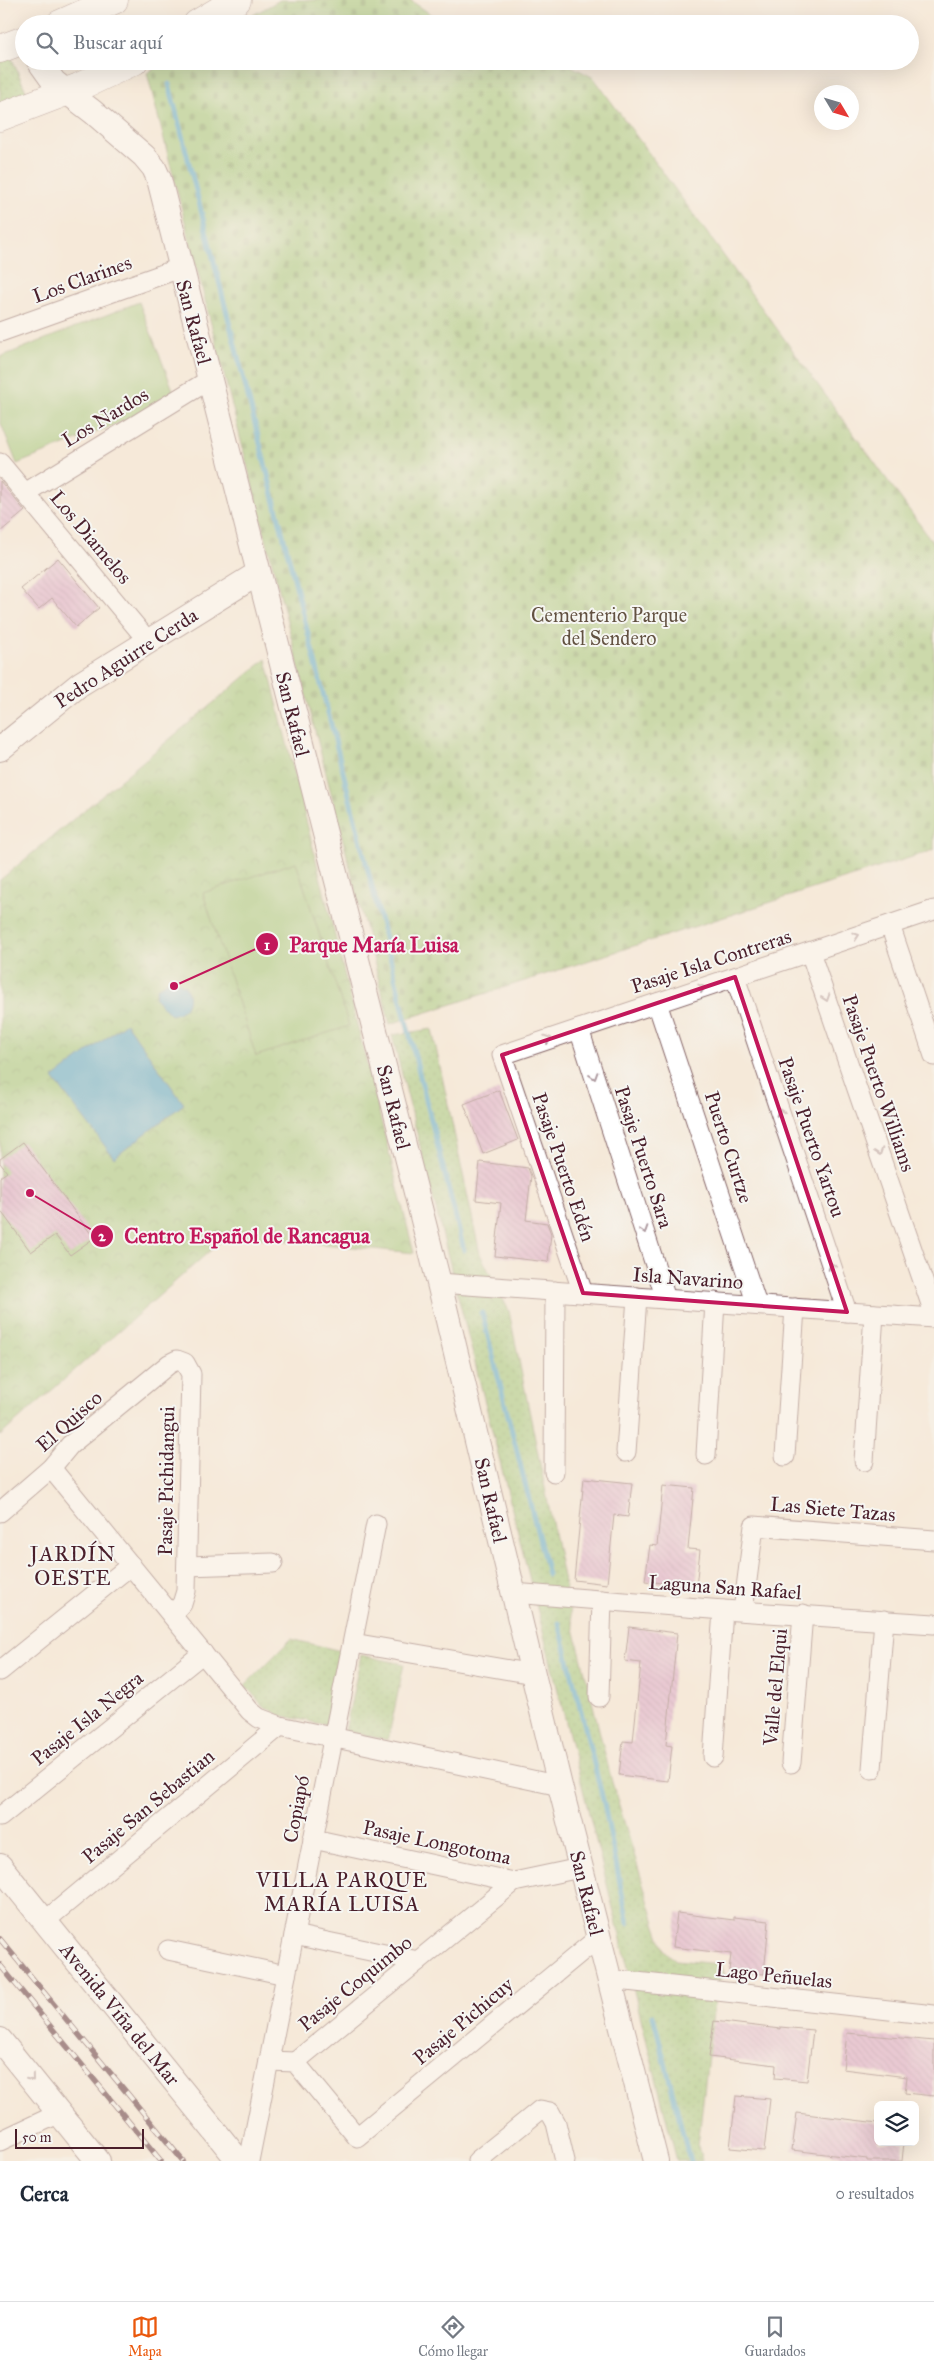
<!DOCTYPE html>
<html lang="es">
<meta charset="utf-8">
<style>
body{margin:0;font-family:"IM FELL Great Primer",serif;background:#f2f2f3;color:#1f2937}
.controls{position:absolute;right:15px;bottom:15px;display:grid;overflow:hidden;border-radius:8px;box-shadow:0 5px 20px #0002}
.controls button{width:45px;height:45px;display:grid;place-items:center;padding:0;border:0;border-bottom:1px solid #e0e1e3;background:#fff;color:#1f2937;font:25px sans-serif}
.compass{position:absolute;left:814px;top:85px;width:45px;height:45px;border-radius:50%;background:#fff;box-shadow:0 5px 20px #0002;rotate:128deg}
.scale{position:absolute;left:15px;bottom:12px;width:129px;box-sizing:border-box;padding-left:5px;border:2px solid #4a1f2b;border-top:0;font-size:14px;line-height:18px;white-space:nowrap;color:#4a1f2b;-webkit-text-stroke:4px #f6f6f2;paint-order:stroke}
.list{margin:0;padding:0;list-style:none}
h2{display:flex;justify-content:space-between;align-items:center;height:65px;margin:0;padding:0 20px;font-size:21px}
h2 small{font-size:16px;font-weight:400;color:#747a83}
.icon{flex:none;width:28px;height:28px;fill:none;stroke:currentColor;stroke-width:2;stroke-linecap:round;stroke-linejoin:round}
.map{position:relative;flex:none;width:934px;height:2161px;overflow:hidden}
.search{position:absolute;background:#fff;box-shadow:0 5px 20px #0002;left:15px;right:15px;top:15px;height:55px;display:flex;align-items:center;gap:12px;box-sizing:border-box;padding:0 18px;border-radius:28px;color:#747a83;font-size:19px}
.sheet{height:140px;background:#fff}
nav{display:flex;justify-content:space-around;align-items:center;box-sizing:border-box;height:70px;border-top:1px solid #e0e1e3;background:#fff;font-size:14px;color:#747a83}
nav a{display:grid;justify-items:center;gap:2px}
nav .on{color:#ea580c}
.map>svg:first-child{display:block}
</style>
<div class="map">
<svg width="934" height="2161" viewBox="0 0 934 2161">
<defs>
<pattern id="grass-dots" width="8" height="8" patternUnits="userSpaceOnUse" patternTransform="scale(1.25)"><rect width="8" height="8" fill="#99c673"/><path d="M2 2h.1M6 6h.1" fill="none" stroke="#7fa05f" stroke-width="1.8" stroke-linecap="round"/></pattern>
<pattern id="cemetery-stones" width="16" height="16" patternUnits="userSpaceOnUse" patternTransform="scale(1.25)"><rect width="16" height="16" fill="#99c673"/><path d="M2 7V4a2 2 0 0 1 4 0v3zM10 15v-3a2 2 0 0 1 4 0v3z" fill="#7fa05f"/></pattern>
<pattern id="park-crowns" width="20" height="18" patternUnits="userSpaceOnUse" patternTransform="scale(1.25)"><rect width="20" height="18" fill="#99c673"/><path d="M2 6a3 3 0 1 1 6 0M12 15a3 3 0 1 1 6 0" fill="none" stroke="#7fa05f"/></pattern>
<pattern id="building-back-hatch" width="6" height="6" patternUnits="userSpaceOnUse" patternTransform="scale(1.25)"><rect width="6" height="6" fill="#daa2cb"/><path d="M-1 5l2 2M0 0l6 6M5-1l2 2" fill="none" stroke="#b383a5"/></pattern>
</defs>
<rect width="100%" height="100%" fill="#f6f6f2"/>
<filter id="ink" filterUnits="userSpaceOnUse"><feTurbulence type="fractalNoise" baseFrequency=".02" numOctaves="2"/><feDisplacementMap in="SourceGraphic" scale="10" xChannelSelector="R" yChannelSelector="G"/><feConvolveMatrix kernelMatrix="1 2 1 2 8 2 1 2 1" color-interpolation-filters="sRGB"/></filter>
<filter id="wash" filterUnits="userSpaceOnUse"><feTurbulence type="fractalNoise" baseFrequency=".0096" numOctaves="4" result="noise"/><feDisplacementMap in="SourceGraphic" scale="20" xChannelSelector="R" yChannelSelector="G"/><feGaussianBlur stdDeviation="1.12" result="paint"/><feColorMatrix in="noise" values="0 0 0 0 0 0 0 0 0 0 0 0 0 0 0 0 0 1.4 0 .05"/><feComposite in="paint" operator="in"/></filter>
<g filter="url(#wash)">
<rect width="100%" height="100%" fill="#f5e9d9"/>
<g fill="url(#grass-dots)" stroke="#72724f">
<polygon points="11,56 28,96 0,106 0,60"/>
<polygon points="432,1029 480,1254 509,1311 571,1616 612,1782 656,1926 665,1952 676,1960 720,1964 724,1976 716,1985 698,2146 702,2161 677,2161 392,1035"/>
<polygon points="291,1639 341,1651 326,1725 279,1715 262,1705 245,1685"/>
<polygon points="361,1655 404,1664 388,1740 345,1731"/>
</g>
<g fill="url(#cemetery-stones)" stroke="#72724f">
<polygon points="280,0 410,0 445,24 237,24"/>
<polygon points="168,61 562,61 594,78 934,544 934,850 390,1024 147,73"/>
</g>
<polygon fill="url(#park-crowns)" stroke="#72724f" points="266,659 414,1253 228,1235 0,1436 0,880"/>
<g fill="#99c673" stroke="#72724f">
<polygon points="139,302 177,400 17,464 0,421 0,357"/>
<polygon points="296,862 349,1026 256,1056 203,893"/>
</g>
<g fill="#4ca4c9" stroke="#4b627a">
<path d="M171 979 185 986C193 1000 187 1012 171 1015L155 998 157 988Z"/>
<polygon points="126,1023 184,1104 114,1158 53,1078"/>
</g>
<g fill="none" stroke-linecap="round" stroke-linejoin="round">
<g stroke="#4ca4c9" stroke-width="5">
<polyline points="169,84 464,1250"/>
<polyline points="482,1313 548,1574"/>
<polyline points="559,1623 604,1804 628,1923"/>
<polyline points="653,2015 690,2161"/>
</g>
</g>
<g id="blocks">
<g fill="url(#building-back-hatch)">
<polygon points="0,481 25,511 0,532"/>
<polygon points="58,558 99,608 76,627 52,598 39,609 21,589"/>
<polygon points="499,1090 518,1140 483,1154 464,1104"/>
<polygon points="23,1142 94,1238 70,1255 55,1235 31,1252 0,1210 0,1177 7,1172 0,1163 0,1159"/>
<polygon points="480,1162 528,1168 531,1176 526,1220 547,1223 551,1234 548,1262 495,1256 501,1203 476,1200"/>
<polygon points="584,1478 632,1483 628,1517 614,1515 607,1584 574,1580"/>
<polygon points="663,1485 694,1488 688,1549 700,1550 696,1587 645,1581 650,1545 657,1546"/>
<polygon points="629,1627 677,1633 666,1745 672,1746 668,1781 619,1775 623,1741 633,1742 641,1663 625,1661"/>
<polygon points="677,1913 734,1920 734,1917 769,1921 764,1974 729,1971 731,1954 673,1947"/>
<polygon points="714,2021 780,2029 780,2027 813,2030 807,2081 775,2078 776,2065 709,2057"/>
<polygon points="847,2033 934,2041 934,2096 905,2093 907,2077 843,2069"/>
<polygon points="736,2096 770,2099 764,2151 730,2148"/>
<polygon points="797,2113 878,2123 878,2142 904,2142 902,2161 867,2161 867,2159 792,2150"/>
</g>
</g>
</g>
<g filter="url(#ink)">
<use href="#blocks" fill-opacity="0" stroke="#866668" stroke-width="1"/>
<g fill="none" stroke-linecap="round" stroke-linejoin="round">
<g stroke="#866668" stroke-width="21">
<g id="minor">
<polyline points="0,332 180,268"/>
<polyline points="0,463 148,641"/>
<polyline points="25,493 209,380"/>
<polyline points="890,925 934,1056"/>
<polyline points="810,952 934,1313"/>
<polyline points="735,977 847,1312"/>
<polyline points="657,1003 757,1305"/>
<polyline points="579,1029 666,1299"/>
<polyline points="439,1283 934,1318"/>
<polyline points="583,1293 502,1055 934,910"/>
<polyline points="626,1452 637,1297"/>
<polyline points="706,1455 715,1302"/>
<polyline points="785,1456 795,1308"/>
<polyline points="864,1461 874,1314"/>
<polyline points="51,1468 250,1711 259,1718 280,1726 560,1786"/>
<polyline points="554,1472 555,1291"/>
<polyline points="0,1512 51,1468 70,1445 169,1364 177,1360 185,1363 191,1374 186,1591 182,1604 172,1615"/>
<polyline points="187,1566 273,1563"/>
<polyline points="513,1593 723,1610 934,1624"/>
<polyline points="743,1611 754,1526 934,1540"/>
<polyline points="353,1643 533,1674"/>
<polyline points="0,1671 131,1565"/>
<polyline points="599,1697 602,1600"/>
<polyline points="713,1757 723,1610"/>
<polyline points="791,1763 803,1614"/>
<polyline points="872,1769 884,1620"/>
<polyline points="0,1817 203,1653"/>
<polyline points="313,1839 514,1882 580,1868"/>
<polyline points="45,1921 280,1726"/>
<polyline points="294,1935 418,1961"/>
<polyline points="168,1950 286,1975"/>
<polyline points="609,1979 934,2015"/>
<polyline points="269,2061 295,2062 357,2137 598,1938"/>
<polyline points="295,2062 514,1882"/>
<polyline points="0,2141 60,2113"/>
<polyline points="249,2161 376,1524"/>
<polyline points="477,2161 540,2110 550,2112 556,2123 565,2161"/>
</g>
</g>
<g stroke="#866668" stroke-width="26">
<g id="tertiary">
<polyline points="39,61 54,82 93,112 144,156 154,168 159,179 439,1283 560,1786 656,2161"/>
<polyline points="0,749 80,684 257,574"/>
<polyline points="0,1866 239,2161"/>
<polyline points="0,2040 98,2161"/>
</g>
</g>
<g stroke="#866668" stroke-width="29">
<g id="primary">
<polyline points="60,24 114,0"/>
<polyline points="197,24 237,0"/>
<polyline points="0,49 24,40"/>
<polyline points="0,117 79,87 134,61"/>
</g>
</g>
<use href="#minor" stroke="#fff" stroke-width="19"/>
<use href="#tertiary" stroke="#fff" stroke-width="24"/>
<use href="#primary" stroke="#fff" stroke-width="28"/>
<g stroke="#4a1f2b" stroke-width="5.5">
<g id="rail">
<polyline points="0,1939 183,2161"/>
<polyline points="0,1965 161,2161"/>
</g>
</g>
<use href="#rail" stroke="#f6f6f2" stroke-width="4" stroke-dasharray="11" stroke-linecap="butt"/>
</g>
<defs><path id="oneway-chevron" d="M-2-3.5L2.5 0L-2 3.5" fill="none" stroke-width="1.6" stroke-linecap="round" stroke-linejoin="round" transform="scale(1.25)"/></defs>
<g stroke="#ae9aa0">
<use href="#oneway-chevron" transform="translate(856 936) rotate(-18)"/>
<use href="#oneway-chevron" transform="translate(702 988) rotate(-18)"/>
<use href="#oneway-chevron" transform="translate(826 998) rotate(71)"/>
<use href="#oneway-chevron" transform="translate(548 1039) rotate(-19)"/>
<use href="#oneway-chevron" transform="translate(594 1076) rotate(72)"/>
<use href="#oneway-chevron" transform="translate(780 1112) rotate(-109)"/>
<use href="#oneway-chevron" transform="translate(879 1152) rotate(71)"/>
<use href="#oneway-chevron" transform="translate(644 1230) rotate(72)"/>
<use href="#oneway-chevron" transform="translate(832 1266) rotate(-109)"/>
<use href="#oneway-chevron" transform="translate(31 2078) rotate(51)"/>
</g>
</g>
<path d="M0 0H934V2161H0ZM735 977 847 1312 583 1293 502 1055Z" fill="#f5e9d9" fill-opacity=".55" fill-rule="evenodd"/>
<path fill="none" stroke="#c2185b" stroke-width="4" stroke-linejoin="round" d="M735 977 847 1312 583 1293 502 1055Z"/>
<g text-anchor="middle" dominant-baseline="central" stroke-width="4" stroke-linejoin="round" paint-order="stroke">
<g font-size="20" fill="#4a1f2b" stroke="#f6f6f2">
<text transform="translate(82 279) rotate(-20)">Los Clarines</text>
<text transform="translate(194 322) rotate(75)">San Rafael</text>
<text transform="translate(105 417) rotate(-31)">Los Nardos</text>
<text transform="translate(91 537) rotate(50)">Los Diamelos</text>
<text transform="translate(126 658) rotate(-33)">Pedro Aguirre Cerda</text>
<text transform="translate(293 714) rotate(76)">San Rafael</text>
<text transform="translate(711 961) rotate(-18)">Pasaje Isla Contreras</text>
<text transform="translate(879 1083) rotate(71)">Pasaje Puerto Williams</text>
<text transform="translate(394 1107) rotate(76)">San Rafael</text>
<text transform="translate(812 1137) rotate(71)">Pasaje Puerto Yartou</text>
<text transform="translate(729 1147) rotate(72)">Puerto Curtze</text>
<text transform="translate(644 1157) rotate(72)">Pasaje Puerto Sara</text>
<text transform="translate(564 1167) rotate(71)">Pasaje Puerto Edén</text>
<text transform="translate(688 1278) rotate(4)">Isla Navarino</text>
<text transform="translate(69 1421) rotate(-42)">El Quisco</text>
<text transform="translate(166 1481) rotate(-89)">Pasaje Pichidangui</text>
<text transform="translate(491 1500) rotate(77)">San Rafael</text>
<text transform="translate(833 1509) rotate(5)">Las Siete Tazas</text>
<text transform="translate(725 1587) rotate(4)">Laguna San Rafael</text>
<text transform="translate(775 1687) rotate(-85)">Valle del Elqui</text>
<text transform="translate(87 1718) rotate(-39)">Pasaje Isla Negra</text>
<text transform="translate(148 1806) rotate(-40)">Pasaje San Sebastian</text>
<text transform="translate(296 1809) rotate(-79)">Copiapó</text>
<text transform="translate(437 1842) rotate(12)">Pasaje Longotoma</text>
<text transform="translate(587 1893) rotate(76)">San Rafael</text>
<text transform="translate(774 1975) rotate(6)">Lago Peñuelas</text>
<text transform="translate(355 1983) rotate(-39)">Pasaje Coquimbo</text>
<text transform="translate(120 2014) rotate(51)">Avenida Viña del Mar</text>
<text transform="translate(463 2021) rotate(-40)">Pasaje Pichicuy</text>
</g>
<g font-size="20" fill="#625141" stroke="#f6f6f2">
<text x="609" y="615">Cementerio Parque<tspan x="609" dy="23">del Sendero</tspan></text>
</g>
<g font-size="21" letter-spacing="1" fill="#4a1f2b" stroke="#f6f6f2">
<text x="73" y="1554">JARDÍN<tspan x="73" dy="24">OESTE</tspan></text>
<text x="342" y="1880">VILLA PARQUE<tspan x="342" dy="24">MARÍA LUISA</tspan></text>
</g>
</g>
<path fill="none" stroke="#c2185b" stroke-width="2" d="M174 986L267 944M30 1193L102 1236"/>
<g fill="#c2185b" stroke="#f6f6f2" stroke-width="2">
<circle cx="174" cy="986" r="5"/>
<circle cx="30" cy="1193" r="5"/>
<circle cx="267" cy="944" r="12"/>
<circle cx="102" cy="1236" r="12"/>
</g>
<g font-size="15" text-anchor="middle" font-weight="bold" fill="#fff">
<text x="267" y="950">1</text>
<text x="102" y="1241">2</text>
</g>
<g font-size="21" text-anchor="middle" font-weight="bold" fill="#c2185b" stroke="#f6f6f2" stroke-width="4" stroke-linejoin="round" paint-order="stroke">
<text x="374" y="952">Parque María Luisa</text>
<text x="247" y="1243">Centro Español de Rancagua</text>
</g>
</svg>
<div class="controls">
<button><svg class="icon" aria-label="layers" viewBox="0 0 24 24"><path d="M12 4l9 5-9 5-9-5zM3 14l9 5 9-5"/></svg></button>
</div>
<svg class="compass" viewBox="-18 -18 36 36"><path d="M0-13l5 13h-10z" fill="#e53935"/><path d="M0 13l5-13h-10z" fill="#747a83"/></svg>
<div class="scale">50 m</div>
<div class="search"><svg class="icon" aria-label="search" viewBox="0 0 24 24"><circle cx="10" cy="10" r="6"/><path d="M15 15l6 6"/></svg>Buscar aquí</div>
</div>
<section class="sheet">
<h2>Cerca<small>0 resultados</small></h2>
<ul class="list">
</ul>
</section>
<nav>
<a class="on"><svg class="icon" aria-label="map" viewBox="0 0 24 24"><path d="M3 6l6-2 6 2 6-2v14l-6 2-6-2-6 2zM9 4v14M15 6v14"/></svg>Mapa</a>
<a><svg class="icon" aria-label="directions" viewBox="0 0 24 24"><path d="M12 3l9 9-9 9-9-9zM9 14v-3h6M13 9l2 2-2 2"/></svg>Cómo llegar</a>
<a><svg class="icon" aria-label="saved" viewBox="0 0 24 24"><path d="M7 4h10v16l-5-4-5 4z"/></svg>Guardados</a>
</nav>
